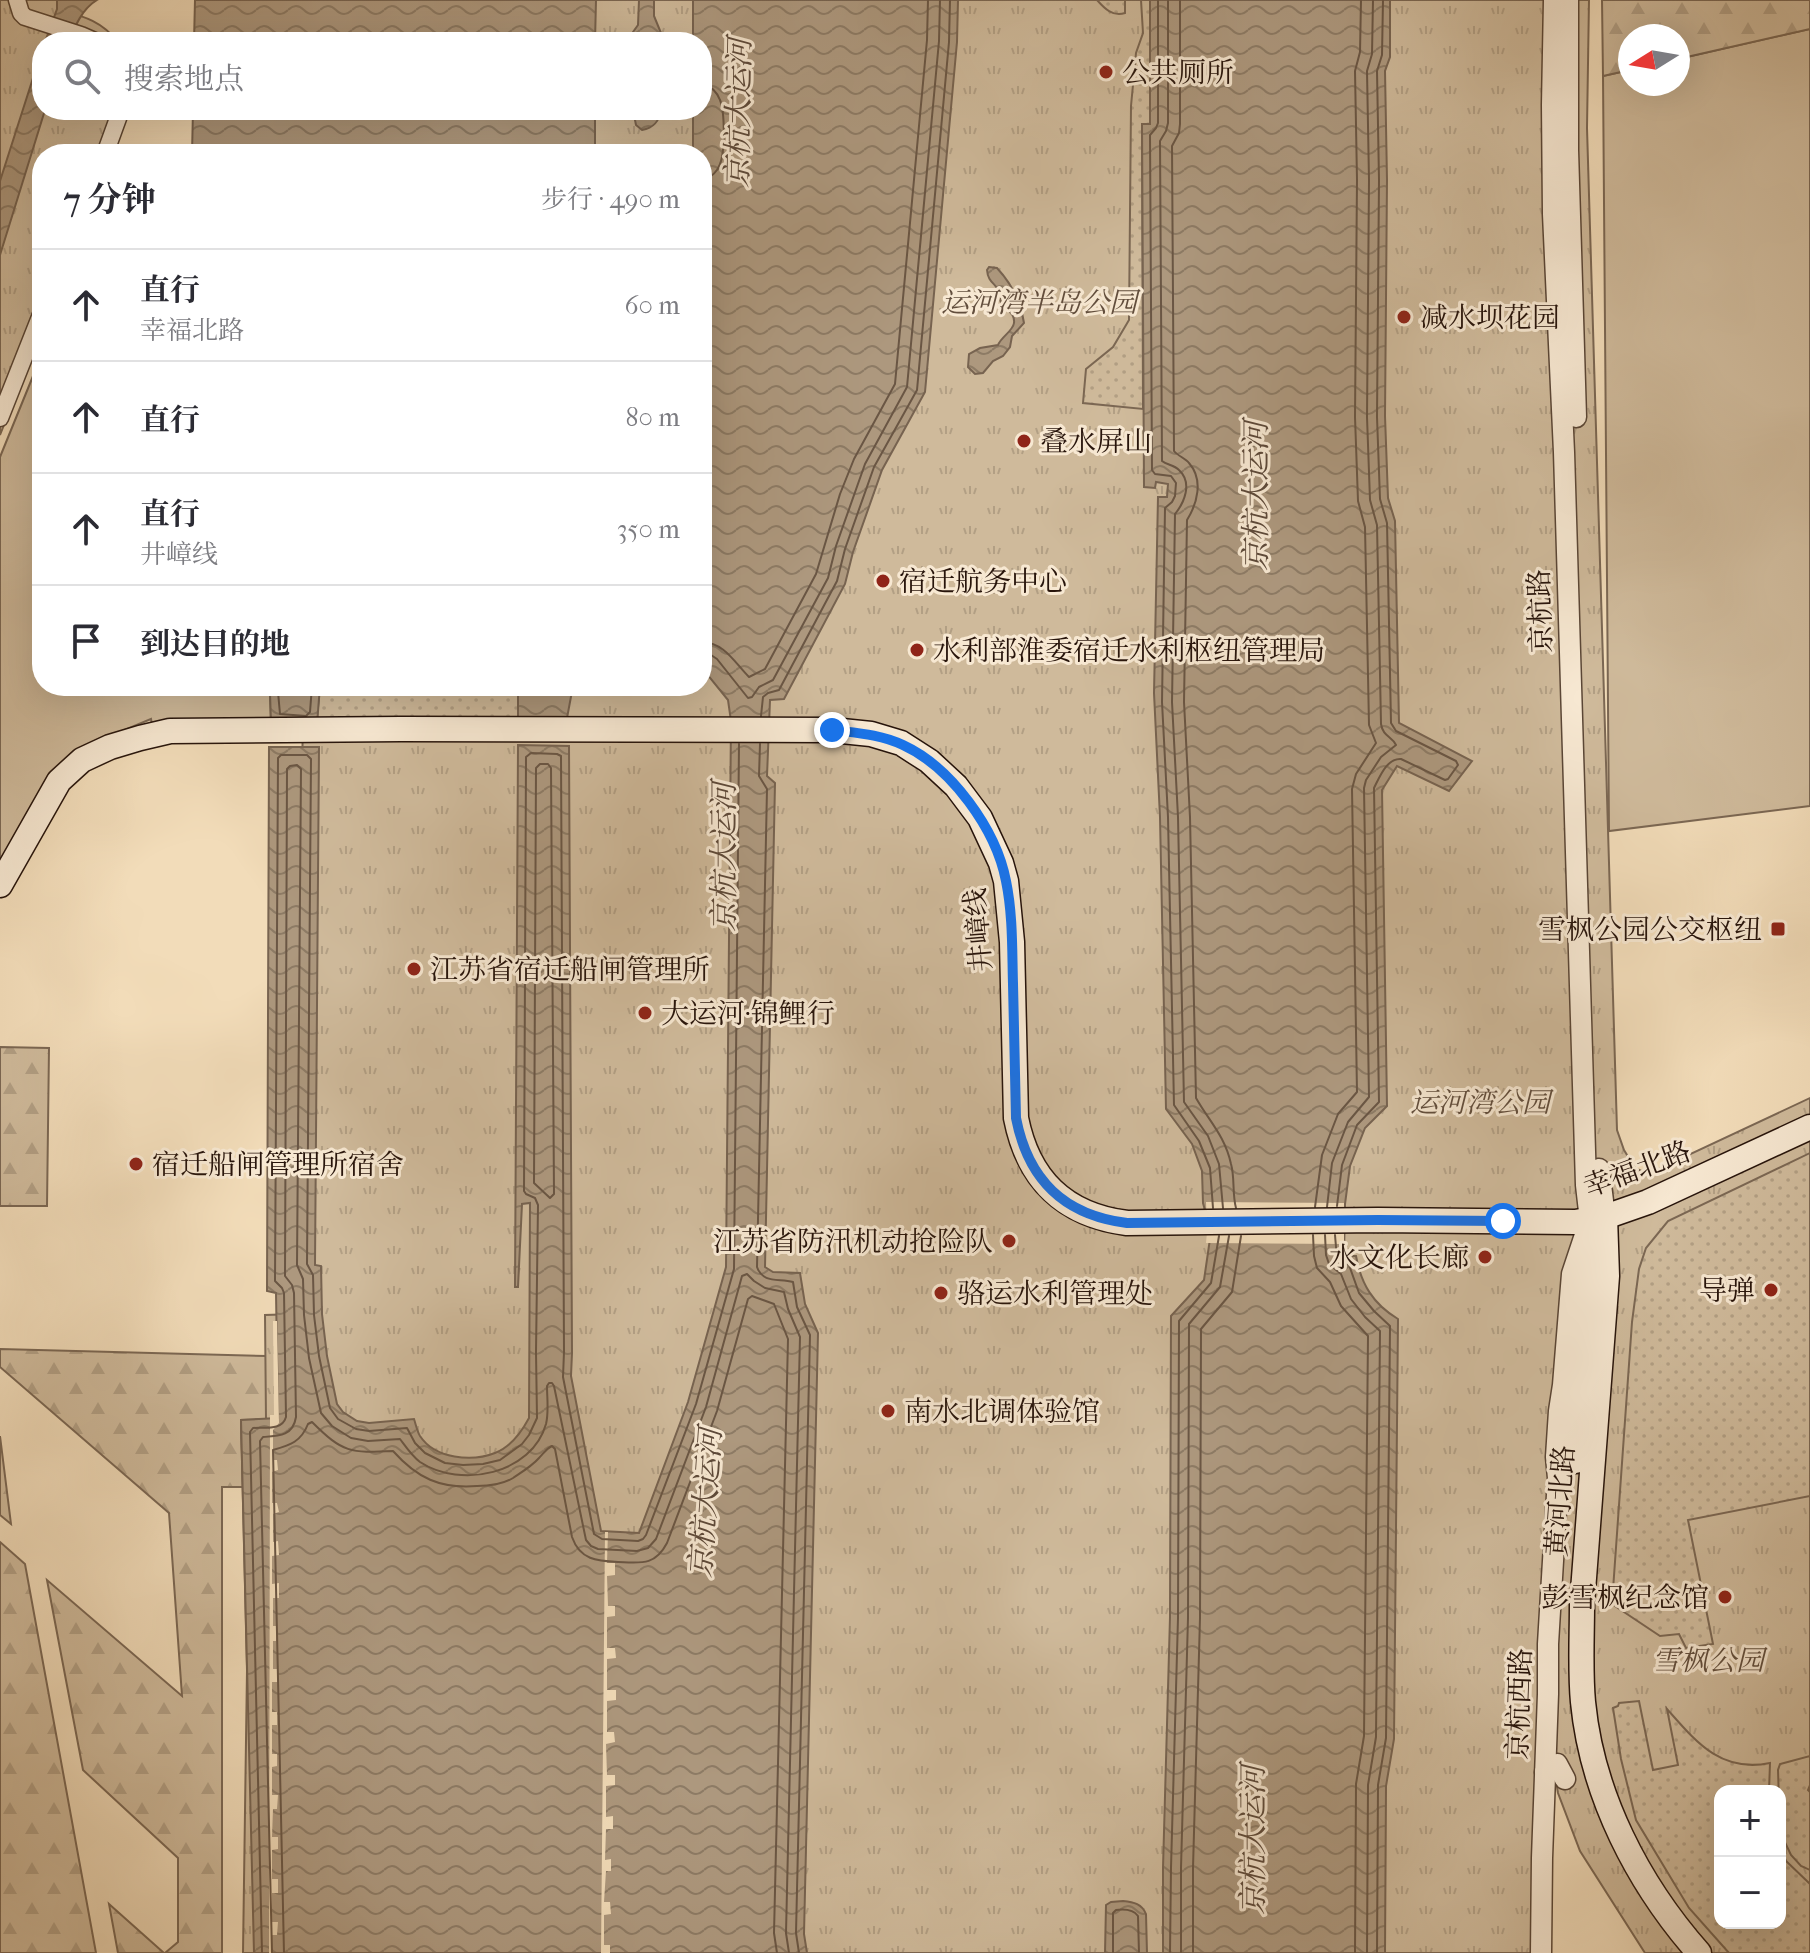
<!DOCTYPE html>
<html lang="zh">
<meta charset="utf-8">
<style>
body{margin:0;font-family:"IM FELL French Canon","Noto Serif SC",serif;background:#f7f7f7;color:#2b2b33}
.controls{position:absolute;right:24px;bottom:24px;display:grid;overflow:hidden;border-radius:16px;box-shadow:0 8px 32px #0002}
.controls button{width:72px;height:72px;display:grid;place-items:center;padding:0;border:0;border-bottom:2px solid #e1e1e2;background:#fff;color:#2b2b33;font:40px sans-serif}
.compass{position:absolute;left:1618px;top:24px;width:72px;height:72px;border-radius:50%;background:#fff;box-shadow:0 8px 32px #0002;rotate:259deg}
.stop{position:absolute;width:24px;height:24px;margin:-18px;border:6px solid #1a73e8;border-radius:50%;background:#fff}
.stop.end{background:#1a73e8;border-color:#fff;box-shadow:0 2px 8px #0008}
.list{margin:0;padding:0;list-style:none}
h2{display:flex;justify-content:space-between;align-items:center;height:104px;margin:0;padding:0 32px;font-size:34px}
h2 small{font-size:26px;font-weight:400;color:#7c7c81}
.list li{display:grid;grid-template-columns:52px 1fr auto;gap:24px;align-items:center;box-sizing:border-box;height:112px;padding:0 32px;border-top:2px solid #e1e1e2}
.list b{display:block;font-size:30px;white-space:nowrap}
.list p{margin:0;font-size:26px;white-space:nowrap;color:#7c7c81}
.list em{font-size:26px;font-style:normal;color:#7c7c81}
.icon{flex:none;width:44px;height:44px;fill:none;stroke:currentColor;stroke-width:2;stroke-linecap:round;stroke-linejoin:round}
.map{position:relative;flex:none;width:1810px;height:1953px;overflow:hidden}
.search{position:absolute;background:#fff;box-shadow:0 8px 32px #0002;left:32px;top:32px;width:680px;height:88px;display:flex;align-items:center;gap:20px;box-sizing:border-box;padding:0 28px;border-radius:32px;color:#7c7c81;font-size:30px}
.panel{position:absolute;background:#fff;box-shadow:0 8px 32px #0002;left:32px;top:144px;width:680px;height:552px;border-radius:32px}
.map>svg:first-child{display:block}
</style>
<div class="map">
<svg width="1810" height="1953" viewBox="0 0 1810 1953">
<defs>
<pattern id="forest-firs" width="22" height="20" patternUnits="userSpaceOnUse" patternTransform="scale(2)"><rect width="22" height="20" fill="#cfba9b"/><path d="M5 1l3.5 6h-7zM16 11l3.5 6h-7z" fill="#b29f84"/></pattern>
<pattern id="park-tufts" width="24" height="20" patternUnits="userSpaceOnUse" patternTransform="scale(2)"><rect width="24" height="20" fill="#cfba9b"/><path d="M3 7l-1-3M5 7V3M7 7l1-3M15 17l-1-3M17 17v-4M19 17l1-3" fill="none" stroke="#b29f84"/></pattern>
<pattern id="garden-dots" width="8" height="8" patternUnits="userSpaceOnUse" patternTransform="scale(2)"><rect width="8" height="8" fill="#cfba9b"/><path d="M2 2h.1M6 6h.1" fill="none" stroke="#b29f84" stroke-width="1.8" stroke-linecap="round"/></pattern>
<pattern id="water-waves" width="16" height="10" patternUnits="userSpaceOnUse" patternTransform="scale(2)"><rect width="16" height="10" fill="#ad987e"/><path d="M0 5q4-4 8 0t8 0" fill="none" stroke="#8d7b65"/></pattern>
</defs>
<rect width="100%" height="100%" fill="#f2dcb9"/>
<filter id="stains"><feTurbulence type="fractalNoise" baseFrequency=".0025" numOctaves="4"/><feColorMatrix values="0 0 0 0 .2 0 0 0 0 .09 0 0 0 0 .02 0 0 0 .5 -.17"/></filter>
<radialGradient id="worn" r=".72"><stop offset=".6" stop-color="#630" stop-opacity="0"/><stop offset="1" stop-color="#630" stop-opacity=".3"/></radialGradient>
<g fill="#cfba9b" stroke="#7b6753" stroke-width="2">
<polygon points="1810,29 1810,806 1609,831 1603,76 1630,70 1630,84 1678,84 1678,59"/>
<polygon points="42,354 42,686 238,686 241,692 270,693 271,723 152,725 151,719 117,733 0,865 0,457"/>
</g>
<g fill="url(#forest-firs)" stroke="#7b6753" stroke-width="2">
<polygon points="1602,0 1810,0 1810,29 1678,59 1678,36 1630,36 1630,70 1603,76"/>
<polygon points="0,1047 49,1048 47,1206 0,1206"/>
<polygon points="0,1349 266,1356 266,1419 241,1421 243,1487 222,1487 222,1953 165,1953 178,1942 178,1858 83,1770 47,1580 182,1696 169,1513 0,1367"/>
<polygon points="0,1436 11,1524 0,1515"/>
<polygon points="0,1542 25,1564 96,1953 0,1953"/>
<polygon points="109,1904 164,1953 118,1953"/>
</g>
<g fill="url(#park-tufts)" stroke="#7b6753" stroke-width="2" fill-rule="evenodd">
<path d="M0 0H57V9C82 16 101 20 118 42H42V110H128L113 154H42V330L0 435Z"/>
<path d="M308 0H1589L1587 128 1617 1130 1624 1150 1635 1168 1648 1174 1810 1098V1953H1645L1580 1851 1558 1793 1542 1701 1537 1953H243L247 1670 241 1420 266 1419 265 1315 298 1314 303 686H702V154H307V110H702V42H308ZM1720 1791H1780V1923H1720Z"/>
</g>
<g fill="url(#garden-dots)" stroke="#7b6753" stroke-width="2">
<path d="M1097 0H1125V13C1113 17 1105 9 1097 0Z"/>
<polygon points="1141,0 1150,0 1150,125 1142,125 1143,409 1083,403 1086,369 1113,347 1129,320 1131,106 1136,53 1143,33"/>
<polygon points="320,686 518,686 518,718 317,718"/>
<polygon points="1810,1153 1810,1496 1688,1520 1713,1644 1686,1648 1679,1634 1660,1636 1612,1604 1632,1322 1639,1269 1646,1248 1668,1221"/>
<path d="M1639 1701 1653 1770 1678 1765 1667 1709C1697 1743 1721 1773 1770 1763L1769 1791H1720V1923H1780V1847L1786 1861 1810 1884V1953H1729L1689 1908 1636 1820 1621 1759 1613 1708 1618 1706 1619 1703Z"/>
<polygon points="1810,1756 1810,1785 1808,1790 1810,1792 1810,1870 1801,1866 1791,1855 1780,1832 1778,1770 1780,1764 1784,1763"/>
</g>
<g fill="url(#water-waves)" stroke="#776350" stroke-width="2">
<path d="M57 0H97C82 9 75 26 69 42H45L57 9Z"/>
<polygon points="195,0 596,0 595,42 194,42"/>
<polygon points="639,0 654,0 654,16 661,33 661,42 633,42 633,32 638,25"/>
<path d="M693 0H958L957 42 925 392 882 470 853 552 845 584 784 699 770 700 767 776 775 783 765 1267 773 1272 800 1273 805 1304 818 1333 804 1934 807 1953H254L241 1420 278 1418 276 1293 267 1291 269 747H319L315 1265 321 1266 322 1314 327 1356 337 1404 343 1412 357 1421 369 1423 414 1419C416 1425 417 1431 420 1436 435 1459 472 1462 495 1453 511 1447 521 1433 529 1418L530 1203 522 1204 518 1287H515L518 745 569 746 572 1353 571 1376 601 1531 639 1533 688 1402 726 1267 731 721 728 700 702 668V154H693V110H702V42H693Z"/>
<path d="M1150 0H1390V57L1385 71 1387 180 1385 416 1388 498 1395 521 1399 723 1472 761 1449 791 1397 766 1382 790 1387 1106 1365 1128 1350 1166 1345 1204 1344 1256H1356C1361 1284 1373 1304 1398 1319L1394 1739 1386 1786 1385 1953H1163V1868L1170 1617 1171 1316 1204 1280 1211 1232 1203 1203 1202 1171 1192 1144 1166 1109 1160 817 1154 693 1158 497H1167L1168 484 1156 482 1155 488 1144 487 1142 124H1150Z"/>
<polygon points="42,50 42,110 45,110 0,255 0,181"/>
<polygon points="193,110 595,110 595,154 192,154"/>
<path d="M633 110H660C660 121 653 128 642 130L636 125Z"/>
<path d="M989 267 997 268C1011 283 1021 303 1024 323L1012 336 1010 347 1003 356 993 361 983 373 975 374 968 367 969 354 980 348 998 345C1001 337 1013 331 1014 323 1015 314 1008 311 1004 306 997 298 1003 302 1000 293 996 283 988 283 987 270Z"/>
<polygon points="238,686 320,686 317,724 271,723 270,693 241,692"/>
<polygon points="518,686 573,686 567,718 518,718"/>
<path d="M1123 1901C1134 1902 1142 1904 1146 1914L1147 1953H1105L1106 1905 1111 1902Z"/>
</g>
<g fill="#f2dcb9">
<polygon points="1206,1202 1344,1203 1344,1244 1206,1243 1207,1232"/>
<polygon points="273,1321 277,1321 279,1423 273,1430 273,1460 277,1460 278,1470 272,1472 272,1503 277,1503 279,1512 273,1514 273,1542 278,1541 279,1555 272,1556 272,1584 279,1583 279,1598 273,1598 273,1626 277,1626 276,1641 273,1641 273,1669 278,1669 278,1682 272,1682 272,1712 277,1712 277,1725 272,1725 272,1754 277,1754 277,1766 272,1767 272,1795 278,1795 277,1809 273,1809 272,1837 278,1837 278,1849 272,1850 272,1879 278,1879 278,1893 272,1893 272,1922 278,1922 277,1935 272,1935 272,1953 269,1953 270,1415 274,1415"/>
<polygon points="605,1532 608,1532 607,1563 615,1563 615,1575 607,1576 608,1606 615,1606 615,1616 607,1617 607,1648 615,1648 616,1658 607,1659 607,1690 616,1690 616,1700 607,1701 607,1732 614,1732 615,1742 606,1744 607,1775 615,1775 615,1785 606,1786 606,1817 613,1816 613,1829 606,1829 605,1860 611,1859 611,1871 606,1871 604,1902 610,1902 611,1914 604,1915 604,1945 610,1945 610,1953 601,1953"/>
</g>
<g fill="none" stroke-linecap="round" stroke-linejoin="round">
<g stroke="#6a5644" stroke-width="2">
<polyline points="1158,0 1158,123 1156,128 1150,135 1152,470 1155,474 1171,476 1176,483 1175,496 1172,502 1165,508 1162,702 1168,817 1174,1105 1199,1141 1210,1168 1213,1208"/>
<path d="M1168 0V123L1166 131 1160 141 1162 461C1167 465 1174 465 1179 470 1193 483 1184 503 1175 514L1172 702 1178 817 1184 1102 1208 1136 1219 1164 1223 1208"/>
<path d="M1180 0V124L1179 133 1172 146 1174 451C1178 456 1185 458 1189 463 1204 480 1197 504 1187 520L1184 702 1190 817 1196 1098C1209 1121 1225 1136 1231 1164 1235 1178 1232 1193 1236 1208"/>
<path d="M702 82C710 86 717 91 720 100 725 112 725 152 720 164 717 173 710 178 702 182"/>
<path d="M702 642C725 643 734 662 749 677L765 669 816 574 840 494 854 459 895 384 927 40 928 0"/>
<polyline points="702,654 711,655 717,659 748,698 752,697 759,687 773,680 828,578 836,546 865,464 907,387 939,41 940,0"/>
<polyline points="273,686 278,692 280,714 306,716 310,712 312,686"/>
<polyline points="761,716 763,697 768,693 779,690 837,581 845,549 874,467 917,390 949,42 950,0"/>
<path d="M760 744 759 776 767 789 757 1267C763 1284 779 1278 793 1282L797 1307 810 1335 796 1933 799 1953"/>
<polygon points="540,764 548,764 551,768 554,1194 550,1198 534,1183 536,768"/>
<path d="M1337 1206 1342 1165 1357 1125 1379 1102 1374 788C1380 776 1387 758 1401 759L1445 780 1448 779 1458 765 1456 761 1396 731 1391 723 1387 523 1380 499 1377 417 1379 180 1377 71 1382 55 1383 0"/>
<polyline points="1315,1207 1322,1155 1338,1114 1357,1092 1352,789 1356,774 1376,743 1369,725 1365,527 1358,501 1355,417 1357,180 1355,71 1360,52 1361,0"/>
<path d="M1327 1207 1332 1163 1348 1122 1369 1097 1364 788 1366 780 1381 757 1396 745C1392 736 1383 737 1381 724L1377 525 1370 500 1367 417 1369 180 1367 71 1372 54 1373 0"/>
<polyline points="1313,1235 1314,1256 1317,1268 1330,1282 1341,1306 1368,1336 1364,1736 1356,1784 1355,1953"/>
<polyline points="1325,1235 1326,1255 1329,1264 1341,1274 1351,1299 1365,1317 1380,1331 1376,1737 1368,1785 1367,1953"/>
<polyline points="1335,1235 1337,1259 1349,1265 1359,1293 1374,1311 1390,1326 1386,1738 1378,1785 1377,1953"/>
<path d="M262 1953 250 1432 253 1428C265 1427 282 1431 286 1417L284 1293 282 1288 275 1281 278 758 281 755H307L311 759 307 1264 313 1275 314 1315 319 1356 330 1408 338 1419 356 1429 369 1431 407 1428 415 1443 425 1453 445 1463 463 1465 483 1464 500 1460 522 1444 529 1435 537 1418 536 1352 538 1205 535 1198 526 1194 524 1191 526 757 531 753 557 754 561 756 564 1352 563 1377 594 1534 602 1539 638 1541 643 1539 646 1535 696 1404 734 1269 739 744"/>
<path d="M272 1953 260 1441 263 1437C279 1436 293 1436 296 1417L294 1293 292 1285 285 1276 287 769 290 766 297 765 301 769 297 1265 303 1279 304 1315 309 1358 321 1413 332 1426 351 1438 368 1441 400 1439C406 1447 412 1456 420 1462 461 1489 532 1474 546 1424 549 1412 547 1398 547 1386L549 1383H552L554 1386 586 1540 591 1546 598 1549 637 1551 648 1548 656 1539 706 1407 742 1276 747 1274 754 1281 765 1288 784 1292 788 1309 800 1337 786 1933 789 1953"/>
<path d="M284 1953 273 1450C290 1445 301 1442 308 1424L312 1422C343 1453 350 1453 393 1451 417 1478 440 1489 477 1486 489 1486 503 1484 513 1478 522 1472 532 1466 539 1458 544 1453 546 1449 552 1446L555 1449 572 1537C580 1560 597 1561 618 1562 641 1563 655 1566 667 1543L717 1411 748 1299 752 1296 774 1304 788 1339 774 1933 777 1953"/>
<path d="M1113 1953V1913L1116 1910C1124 1909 1133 1909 1138 1916L1139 1953"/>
<polyline points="1170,1953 1171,1868 1178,1618 1179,1321 1211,1283 1219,1236"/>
<polyline points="1181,1953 1181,1868 1188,1618 1189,1324 1220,1287 1229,1236"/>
<polyline points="1193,1953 1193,1868 1200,1618 1201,1329 1232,1292 1241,1236"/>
</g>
<g stroke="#5a4636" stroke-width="19">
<g id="minor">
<polyline points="17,0 21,13 25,17 81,35 97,42"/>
<polyline points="105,154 121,110"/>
<polyline points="0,418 42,312"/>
</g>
</g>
<g stroke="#5a4636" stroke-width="23">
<g id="tertiary">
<polyline points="1568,0 1568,150 1576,417"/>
<polyline points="1599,1169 1605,1217"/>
<polyline points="1545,1772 1551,1765 1557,1764 1565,1779"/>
<polyline points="1541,1953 1542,1858 1548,1694 1548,1644 1558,1478 1556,1457 1559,1411 1563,1385 1572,1274 1590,1220 1586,1185 1564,452 1553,214 1552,105 1554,0"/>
</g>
</g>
<g stroke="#27140b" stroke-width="27">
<g id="secondary">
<path d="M0 885 59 781 82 760 110 747 140 738 170 731 401 729 832 730 871 734 901 743 929 761 956 786 980 818 1001 863 1006 881 1012 942 1016 1118C1028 1179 1064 1215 1127 1223L1378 1220 1575 1222 1605 1217 1648 1202 1810 1127"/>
<path d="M1605 1217 1607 1276 1582 1604C1582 1637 1580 1670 1583 1702 1592 1795 1638 1884 1699 1953"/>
<polyline points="1576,1461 1590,1226"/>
</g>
</g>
<use href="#minor" stroke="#f7e8d2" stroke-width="16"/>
<use href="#tertiary" stroke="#f7e8d2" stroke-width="20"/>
<use href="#secondary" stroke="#f7e8d2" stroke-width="24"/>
</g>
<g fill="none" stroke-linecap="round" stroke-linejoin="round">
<path stroke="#1a73e8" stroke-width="10" d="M832 730C856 733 880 734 903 745 951 767 996 829 1006 881 1013 915 1012 950 1013 984 1014 1029 1015 1073 1016 1118 1028 1180 1064 1215 1127 1223L1378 1220 1503 1221"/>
</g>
<g fill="#8f2418" stroke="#f7e8d2" stroke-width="3">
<circle cx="1106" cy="72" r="8"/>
<circle cx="1404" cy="317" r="8"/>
<circle cx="1024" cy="441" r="8"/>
<circle cx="883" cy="581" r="8"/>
<circle cx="917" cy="650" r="8"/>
<rect x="1770" y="921" width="16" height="16" rx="4"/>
<circle cx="414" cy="969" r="8"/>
<circle cx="645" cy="1013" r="8"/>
<circle cx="136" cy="1164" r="8"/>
<circle cx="1009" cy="1241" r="8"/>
<circle cx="1485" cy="1257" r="8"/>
<circle cx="1771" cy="1290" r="8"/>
<circle cx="941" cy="1293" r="8"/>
<circle cx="888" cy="1411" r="8"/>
<circle cx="1725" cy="1597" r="8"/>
</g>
<g text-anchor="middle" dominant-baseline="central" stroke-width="6" stroke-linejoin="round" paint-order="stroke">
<g font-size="28" fill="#27140b" stroke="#f7e8d2" text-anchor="start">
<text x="1122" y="72">公共厕所</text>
<text x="1420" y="317">减水坝花园</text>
<text x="1040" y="441">叠水屏山</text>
<text x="899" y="581">宿迁航务中心</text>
<text x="933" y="650">水利部淮委宿迁水利枢纽管理局</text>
<text x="1762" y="929" text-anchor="end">雪枫公园公交枢纽</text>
<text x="430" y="969">江苏省宿迁船闸管理所</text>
<text x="661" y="1013">大运河·锦鲤行</text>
<text x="152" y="1164">宿迁船闸管理所宿舍</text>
<text x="993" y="1241" text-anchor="end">江苏省防汛机动抢险队</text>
<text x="1469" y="1257" text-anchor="end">水文化长廊</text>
<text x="1755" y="1290" text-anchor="end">导弹</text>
<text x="957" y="1293">骆运水利管理处</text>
<text x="904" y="1411">南水北调体验馆</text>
<text x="1709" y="1597" text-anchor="end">彭雪枫纪念馆</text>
</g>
<g font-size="28" font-style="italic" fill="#624e3d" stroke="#f7e8d2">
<text x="1039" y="302">运河湾半岛公园</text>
<text x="1480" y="1102">运河湾公园</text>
<text x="1708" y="1660">雪枫公园</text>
</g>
<g font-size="28" fill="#27140b" stroke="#f7e8d2">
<text transform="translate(1540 611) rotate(-92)">京杭路</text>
<text transform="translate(978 930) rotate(-95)">井嶂线</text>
<text transform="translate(1637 1169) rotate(-20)">幸福北路</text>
<text transform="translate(1560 1501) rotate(-86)">黄河北路</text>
<text transform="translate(1519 1704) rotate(-88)">京杭西路</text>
</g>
<g font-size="30" font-style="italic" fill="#5d4939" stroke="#f7e8d2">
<text transform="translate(739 113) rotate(-89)">京杭大运河</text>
<text transform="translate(1256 496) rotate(-90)">京杭大运河</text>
<text transform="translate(724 857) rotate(-90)">京杭大运河</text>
<text transform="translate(706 1503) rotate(-86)">京杭大运河</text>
<text transform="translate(1253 1840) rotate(-90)">京杭大运河</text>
</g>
</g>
<rect width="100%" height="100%" filter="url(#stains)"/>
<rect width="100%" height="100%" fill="url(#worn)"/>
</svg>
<div class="controls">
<button>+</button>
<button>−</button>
</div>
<svg class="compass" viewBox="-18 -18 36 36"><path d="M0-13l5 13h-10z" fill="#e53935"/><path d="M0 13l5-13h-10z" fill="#7c7c81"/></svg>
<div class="stop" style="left:1503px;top:1221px"></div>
<div class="stop end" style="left:832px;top:730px"></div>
<div class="search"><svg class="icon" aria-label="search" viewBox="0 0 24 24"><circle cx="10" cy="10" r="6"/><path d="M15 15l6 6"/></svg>搜索地点</div>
<section class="panel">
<h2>7 分钟<small>步行 · 490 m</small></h2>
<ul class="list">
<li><svg class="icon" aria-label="ahead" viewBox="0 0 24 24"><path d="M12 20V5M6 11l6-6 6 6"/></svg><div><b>直行</b><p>幸福北路</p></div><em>60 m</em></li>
<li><svg class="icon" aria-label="ahead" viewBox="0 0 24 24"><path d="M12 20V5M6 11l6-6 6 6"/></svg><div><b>直行</b></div><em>80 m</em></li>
<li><svg class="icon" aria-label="ahead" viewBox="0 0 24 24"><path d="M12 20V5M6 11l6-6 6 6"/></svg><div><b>直行</b><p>井嶂线</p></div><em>350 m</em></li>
<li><svg class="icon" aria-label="arrive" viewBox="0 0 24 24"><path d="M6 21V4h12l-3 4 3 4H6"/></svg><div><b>到达目的地</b></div></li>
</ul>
</section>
</div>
